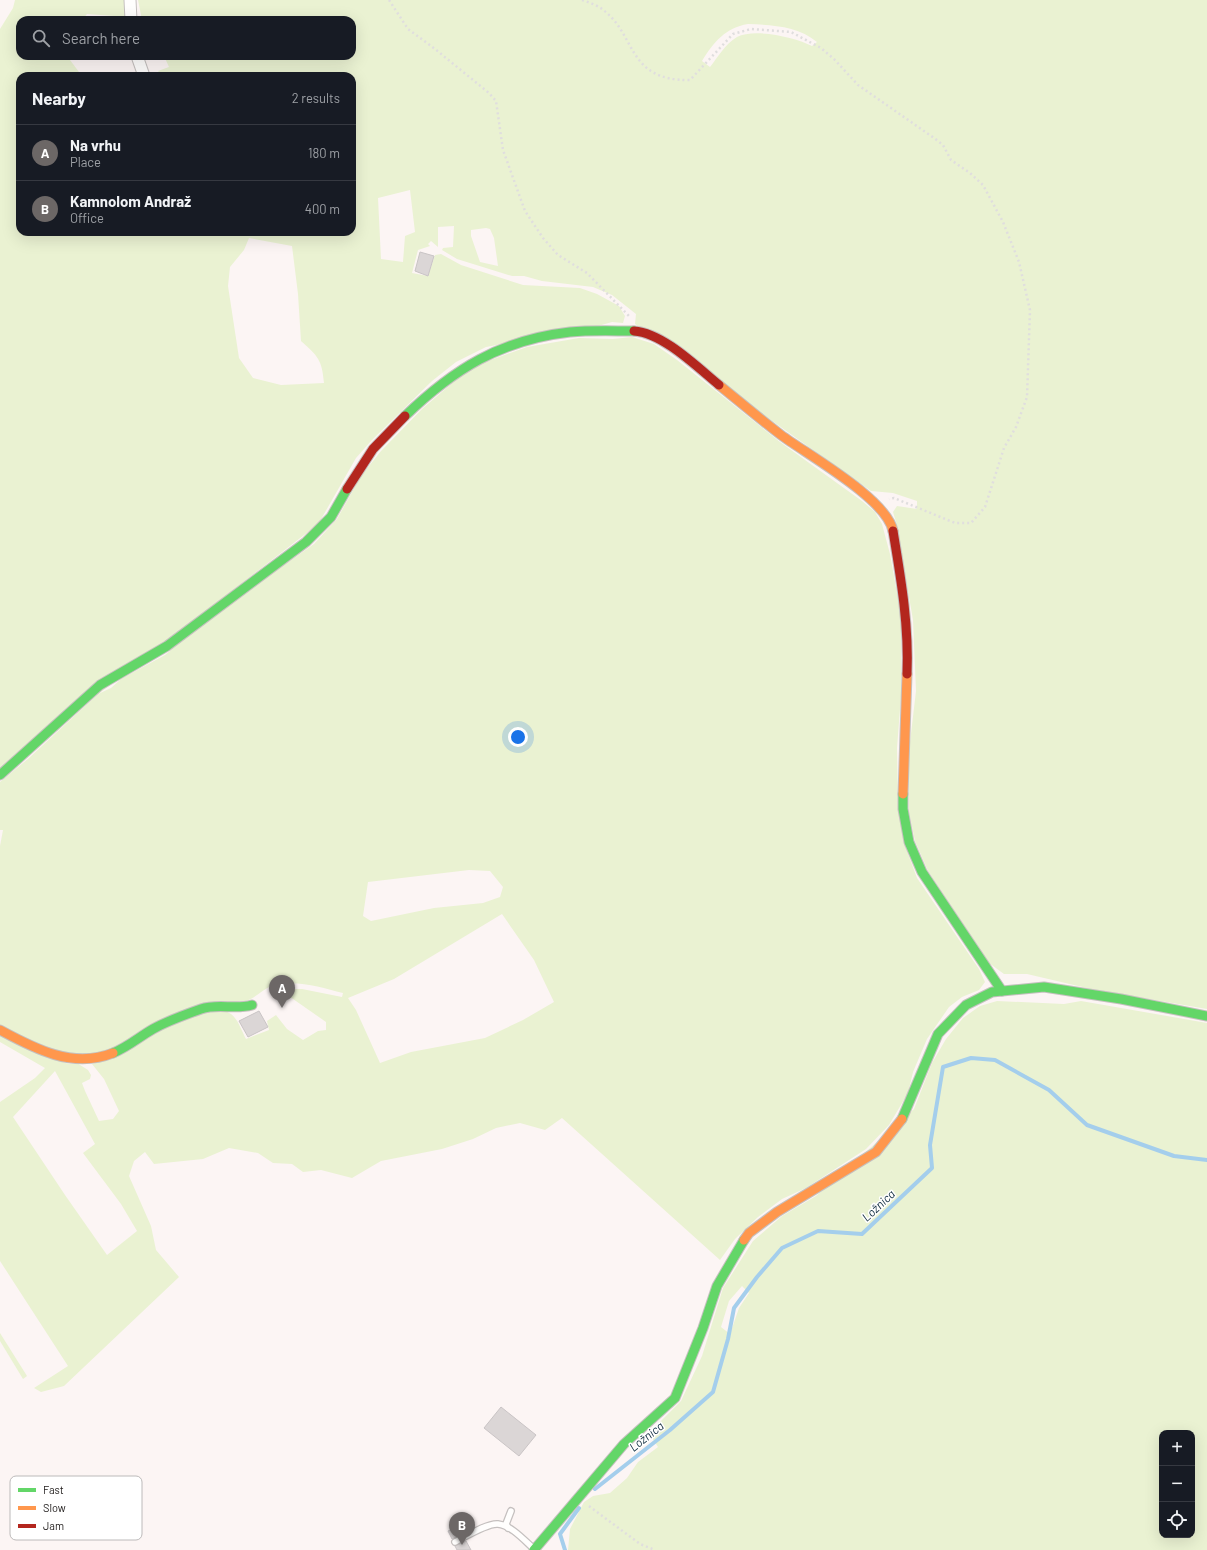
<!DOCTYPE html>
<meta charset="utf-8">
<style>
body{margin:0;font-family:Barlow,sans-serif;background:#242831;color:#f1f3f6}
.controls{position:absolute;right:12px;bottom:12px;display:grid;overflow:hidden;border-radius:8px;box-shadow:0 4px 16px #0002}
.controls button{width:36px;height:36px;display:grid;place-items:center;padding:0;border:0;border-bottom:1px solid #363941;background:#171b24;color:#f1f3f6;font:20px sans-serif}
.you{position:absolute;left:518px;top:737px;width:14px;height:14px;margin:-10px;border:3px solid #fff;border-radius:50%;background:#1a73e8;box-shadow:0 0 0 6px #1a73e833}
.badge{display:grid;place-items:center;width:26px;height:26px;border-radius:50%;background:#6c6766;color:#fff;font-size:13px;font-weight:700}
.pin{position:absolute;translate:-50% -33px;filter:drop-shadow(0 1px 2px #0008)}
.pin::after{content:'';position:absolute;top:21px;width:14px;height:12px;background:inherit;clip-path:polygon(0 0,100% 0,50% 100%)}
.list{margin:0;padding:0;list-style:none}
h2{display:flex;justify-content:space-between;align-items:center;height:52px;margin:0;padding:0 16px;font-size:17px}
h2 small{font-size:13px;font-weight:400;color:#9ea1a6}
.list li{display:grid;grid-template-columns:26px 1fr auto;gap:12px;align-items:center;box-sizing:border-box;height:56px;padding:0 16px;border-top:1px solid #363941}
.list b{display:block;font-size:15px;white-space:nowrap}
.list p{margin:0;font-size:13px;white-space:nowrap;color:#9ea1a6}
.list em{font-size:13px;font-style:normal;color:#9ea1a6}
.icon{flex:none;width:22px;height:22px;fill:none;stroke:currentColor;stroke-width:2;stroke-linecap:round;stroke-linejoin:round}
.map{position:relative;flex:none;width:1207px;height:1550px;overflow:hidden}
.search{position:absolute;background:#171b24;box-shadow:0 4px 16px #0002;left:16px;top:16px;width:340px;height:44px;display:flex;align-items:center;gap:10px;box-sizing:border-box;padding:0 14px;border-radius:12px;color:#9ea1a6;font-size:15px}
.panel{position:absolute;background:#171b24;box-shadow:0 4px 16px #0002;left:16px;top:72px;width:340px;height:164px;border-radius:12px}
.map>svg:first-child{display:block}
</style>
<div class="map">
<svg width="1207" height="1550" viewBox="0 0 1207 1550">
<rect width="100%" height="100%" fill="#fcf5f4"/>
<g fill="#eaf2d2" fill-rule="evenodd">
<path d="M15 0H127V20H115L114 16 87 14 82 20H20V56H67L82 76H20V232H352V76H162L158 71 169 67 164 56H352V20H142L138 0H1207V1009L1091 989 1027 974H1004L989 963 928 871 915 841 909 812 908 759 916 691 913 620 896 522 893 512 897 506 917 509V501L893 493 871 491 635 324 636 314 612 295 593 287 542 281 524 276H512L457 259 442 250 443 248 453 247 454 226 438 227V247L431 241 428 244 430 246 418 250 412 273 428 276 435 255 441 254 461 265 523 285 580 288 597 294 619 306 625 316 623 323 612 322 598 326 486 347 456 362 432 381 372 440 356 458 320 521 308 532 0 770V29L13 8ZM748 24C772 25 798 26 817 42L812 46C795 37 754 28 737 37 725 44 718 57 710 67L702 61C714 42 725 28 748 24ZM410 190 415 232 405 236 403 262 381 259 378 198ZM486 228 490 229 494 238 498 266 480 262 471 236V230ZM249 238 292 246 298 294 301 341C318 356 322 360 324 383L281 385 253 378 239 358 228 286 230 267 244 250Z"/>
<path d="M632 337 654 344 677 360 780 442 862 501 875 512 882 524 890 554 901 616V696L897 748 898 807 904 843 917 878 979 969 985 982 979 990 962 997 949 1007 927 1039 913 1072 908 1093 889 1125 866 1149 806 1188 782 1199 758 1217 735 1239 720 1260 562 1118 545 1130 520 1123 496 1128 473 1139 442 1149 381 1161 352 1178 321 1170 303 1172 292 1164 273 1163 258 1153 229 1148 203 1159 154 1164 145 1152 134 1161 129 1176 151 1226 156 1250 179 1277 64 1386 41 1392 34 1388 68 1366 0 1261V1102L35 1078 45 1068 0 1042V1034L47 1057 69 1064 77 1063 88 1070 91 1075 90 1079 82 1083 85 1091 99 1121 113 1119 119 1111 104 1079 92 1064C101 1061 112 1059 121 1054 148 1039 194 1002 227 1012 237 1015 241 1030 246 1039L269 1030 267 1021 276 1015 287 1029 303 1040 318 1031 326 1030V1022L283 992V989H302L342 997 343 993C319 987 293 978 269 987 261 991 254 999 245 1001 234 1003 221 1001 209 1003 195 1005 179 1012 166 1018 137 1032 111 1061 76 1057 49 1055 24 1038 0 1026V846L3 830H0V782L29 758 98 694 111 688 121 679 165 655 210 617 314 544 337 519 361 476 381 451 422 409 464 373 485 362 527 347 579 338 613 339ZM469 870 490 871 503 887 500 897 483 903 434 908 371 921 363 916 368 882ZM502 914 534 960 554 1002 523 1020 485 1038 411 1052 380 1063 356 1010 348 998 394 979ZM55 1071 95 1144 83 1153 121 1204 137 1231 107 1255 65 1195 13 1117Z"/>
<path d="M997 1001 1064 1004 1081 1001 1207 1023V1550H568L570 1529 584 1502 593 1496 610 1493 627 1478 638 1462 658 1447 649 1433 681 1401 702 1356 723 1288 753 1241 782 1216 816 1196 914 1109 932 1063 946 1039 963 1018 980 1006ZM742 1286 749 1293 739 1308 730 1334 721 1327 729 1301ZM1162 1433H1192V1535H1162Z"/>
<polygon points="0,1333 27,1376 23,1379 0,1341"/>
</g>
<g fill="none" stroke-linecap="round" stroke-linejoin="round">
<g stroke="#a4ceec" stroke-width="4">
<polyline points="595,1489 670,1430 713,1392 728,1339 734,1308 757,1277 782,1248 818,1231 862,1234 932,1168 930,1145 943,1067 971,1058 995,1060 1049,1090 1087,1125 1174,1156 1207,1160"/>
<polyline points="565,1550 560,1534 579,1508"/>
</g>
</g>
<g fill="#dbd6d6" stroke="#c9c4c5">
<polygon points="420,252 434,256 428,276 415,271"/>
<polygon points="259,1011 268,1027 248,1037 239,1021"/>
<polygon points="501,1407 536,1435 519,1456 484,1428"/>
<polygon points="460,1526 463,1533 452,1539 448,1531"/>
<polygon points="466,1541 471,1550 457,1550 455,1546"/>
</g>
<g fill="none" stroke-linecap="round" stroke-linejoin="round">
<g stroke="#c5c0bf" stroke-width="8">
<g id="lane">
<polyline points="508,1528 506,1524 511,1511"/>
<path d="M455 1542C465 1537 487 1523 498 1524 511 1525 525 1541 534 1549"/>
</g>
</g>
<g stroke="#c5c0bf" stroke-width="13">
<g id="street">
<polyline points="130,0 131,20"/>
<polyline points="137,56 144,76"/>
</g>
</g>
<g stroke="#c5c0bf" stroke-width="11">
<g id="fast">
<path d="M405 416C454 369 500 340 570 332 591 330 613 331 634 331"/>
<polyline points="0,775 100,685 167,646 306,542 331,517 347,489"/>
<polyline points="903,794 903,809 909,842 922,872 1002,991"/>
<path d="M113 1053C128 1047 139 1037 153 1029 167 1021 184 1015 201 1009 218 1003 235 1010 252 1005"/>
<polyline points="902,1119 938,1034 966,1005 992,992 1044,987 1121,999 1207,1016"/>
<polyline points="534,1550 624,1444 675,1398 703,1328 717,1286 744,1240"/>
</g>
</g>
<g stroke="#c5c0bf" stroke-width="11">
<g id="slow">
<path d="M719 385C740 402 760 419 781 435 808 455 887 499 893 531"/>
<polyline points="903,794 907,674"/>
<path d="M0 1030C35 1049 73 1069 113 1053"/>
<polyline points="744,1240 749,1233 777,1212 876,1152 902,1119"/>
</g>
</g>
<g stroke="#c5c0bf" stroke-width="11">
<g id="jam">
<path d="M634 331C663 333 697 367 719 385"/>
<polyline points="347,489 373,449 405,416"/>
<path d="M893 531C901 579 909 625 907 674"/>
</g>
</g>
<g stroke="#e0dede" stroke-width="2.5" stroke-dasharray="2 3" stroke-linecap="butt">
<polyline points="389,0 408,29 435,49 489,93 496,101 503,150 525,211 543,238 558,255 587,273 629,316 629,318"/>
<path d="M582 0C588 2 594 4 599 7 638 32 624 81 690 80L733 34 751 29 791 32 821 48 834 59 858 85 934 138 943 145 951 160 970 173 983 185 1003 222 1019 262 1030 310 1027 397 1016 427 1004 448 985 507 971 523H955L894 498 889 499"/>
<polyline points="589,1506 640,1544 655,1550"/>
</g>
<use href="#lane" stroke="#fffefd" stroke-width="5.5"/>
<use href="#street" stroke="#fffefd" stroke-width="11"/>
<use href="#fast" stroke="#63d668" stroke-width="9"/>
<use href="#slow" stroke="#ff974d" stroke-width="9"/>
<use href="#jam" stroke="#b3261e" stroke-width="9"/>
</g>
<g text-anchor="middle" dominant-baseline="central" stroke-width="3" stroke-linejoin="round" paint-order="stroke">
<g font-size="12" font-style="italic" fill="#102c3f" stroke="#fff">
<text transform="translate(878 1205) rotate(-43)">Ložnica</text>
<text transform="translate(646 1436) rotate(-38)">Ložnica</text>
</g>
</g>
<rect x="10" y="1476" width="132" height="64" rx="6" fill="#fff" stroke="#bcbaba" stroke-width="1"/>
<rect x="18" y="1488" width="18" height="4" fill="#63d668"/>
<rect x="18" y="1506" width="18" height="4" fill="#ff974d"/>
<rect x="18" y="1524" width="18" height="4" fill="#b3261e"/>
<g font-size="11" fill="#1e1a19">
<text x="43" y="1494">Fast</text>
<text x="43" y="1512">Slow</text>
<text x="43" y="1530">Jam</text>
</g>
</svg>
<div class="controls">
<button>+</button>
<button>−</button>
<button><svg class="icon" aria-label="locate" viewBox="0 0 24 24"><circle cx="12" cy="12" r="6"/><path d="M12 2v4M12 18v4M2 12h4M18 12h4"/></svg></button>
</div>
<div class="you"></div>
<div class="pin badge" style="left:282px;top:1008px">A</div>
<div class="pin badge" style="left:462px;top:1545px">B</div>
<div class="search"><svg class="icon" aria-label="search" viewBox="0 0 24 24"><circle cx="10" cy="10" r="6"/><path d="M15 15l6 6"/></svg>Search here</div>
<section class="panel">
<h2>Nearby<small>2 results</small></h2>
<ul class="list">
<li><span class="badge">A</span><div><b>Na vrhu</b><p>Place</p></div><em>180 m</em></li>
<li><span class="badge">B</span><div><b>Kamnolom Andraž</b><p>Office</p></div><em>400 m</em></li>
</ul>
</section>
</div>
